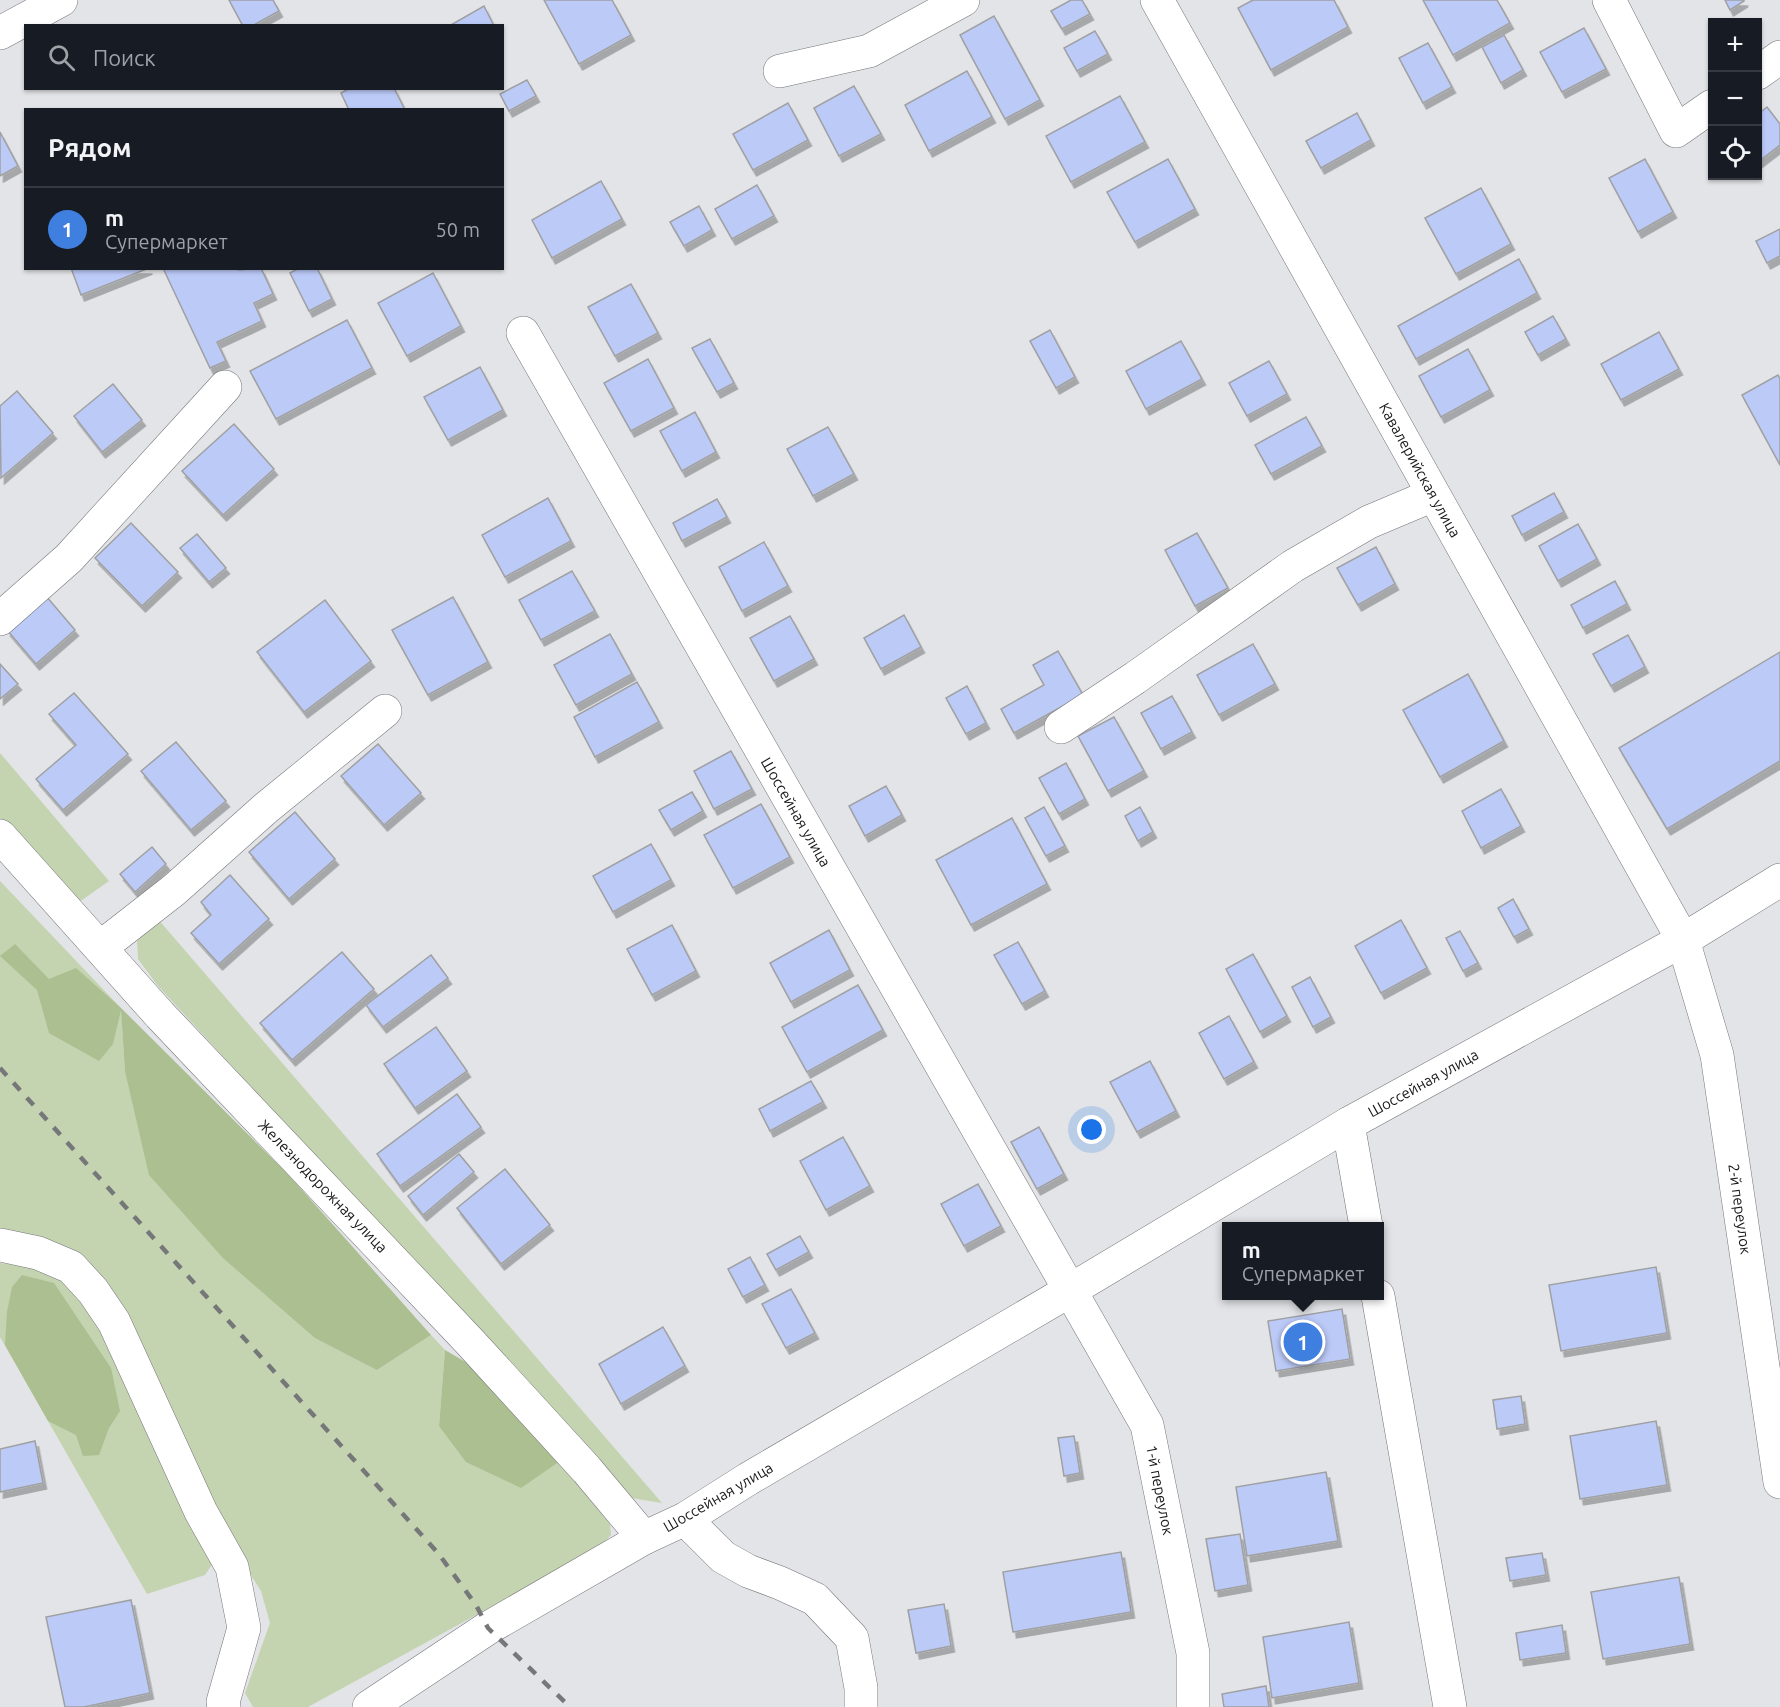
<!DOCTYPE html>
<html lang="ru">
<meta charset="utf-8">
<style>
body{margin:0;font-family:Ubuntu,sans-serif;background:#20242c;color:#f1f3f6}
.controls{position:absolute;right:18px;top:18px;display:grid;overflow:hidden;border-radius:0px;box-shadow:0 2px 4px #0004}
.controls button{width:54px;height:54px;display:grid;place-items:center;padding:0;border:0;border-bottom:2px solid #363941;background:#171b24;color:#f1f3f6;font:30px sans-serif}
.you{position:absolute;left:1092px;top:1130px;width:21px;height:21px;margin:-15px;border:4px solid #fff;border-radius:50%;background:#1a73e8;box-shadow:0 0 0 9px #1a73e833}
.badge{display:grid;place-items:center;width:39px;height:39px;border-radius:50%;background:#db2777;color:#fff;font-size:20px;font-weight:700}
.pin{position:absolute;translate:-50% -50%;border:3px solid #fff;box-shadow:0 2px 6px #0006}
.popup{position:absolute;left:1222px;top:1222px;width:162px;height:78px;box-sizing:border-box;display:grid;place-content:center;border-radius:0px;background:#171b24;filter:drop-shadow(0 2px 4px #0005);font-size:20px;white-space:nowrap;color:#9ea1a6}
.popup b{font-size:22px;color:#f1f3f6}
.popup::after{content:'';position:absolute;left:50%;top:100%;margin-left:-12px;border:12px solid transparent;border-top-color:#171b24}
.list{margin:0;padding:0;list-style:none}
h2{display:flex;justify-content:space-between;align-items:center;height:78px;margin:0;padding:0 24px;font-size:26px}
h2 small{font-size:20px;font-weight:400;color:#9ea1a6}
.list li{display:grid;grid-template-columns:39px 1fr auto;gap:18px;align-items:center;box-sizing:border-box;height:84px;padding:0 24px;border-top:2px solid #363941}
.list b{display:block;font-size:22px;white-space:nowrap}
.list p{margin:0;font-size:20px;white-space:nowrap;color:#9ea1a6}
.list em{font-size:20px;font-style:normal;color:#9ea1a6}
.icon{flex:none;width:33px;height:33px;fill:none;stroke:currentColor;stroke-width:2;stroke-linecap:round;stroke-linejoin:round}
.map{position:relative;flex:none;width:1780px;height:1707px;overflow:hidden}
.search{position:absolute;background:#171b24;box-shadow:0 2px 4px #0004;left:24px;top:24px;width:480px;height:66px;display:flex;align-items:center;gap:15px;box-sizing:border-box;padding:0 21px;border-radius:0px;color:#9ea1a6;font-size:22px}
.panel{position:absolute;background:#171b24;box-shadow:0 2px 4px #0004;left:24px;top:108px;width:480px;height:162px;border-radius:0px}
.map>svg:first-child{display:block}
</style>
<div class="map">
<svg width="1780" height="1707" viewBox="0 0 1780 1707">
<defs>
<filter id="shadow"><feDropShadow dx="3.5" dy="6" stdDeviation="0" flood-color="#0004"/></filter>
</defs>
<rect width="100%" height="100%" fill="#e3e4e7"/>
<g fill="#c4d3b0">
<polygon points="0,753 109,881 75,905 0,823"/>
<polygon points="0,881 121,1008 125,1071 377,1370 431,1335 445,1350 439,1426 560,1461 610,1524 611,1535 597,1549 308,1707 253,1707 245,1693 270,1623 261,1591 224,1532 94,1278 0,1235"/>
<polygon points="157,918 662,1503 631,1498 158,986 138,959 137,939"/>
<polygon points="0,1263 49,1269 76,1286 122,1367 213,1563 205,1575 147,1594 0,1337"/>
</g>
<g fill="#abbf91">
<polygon points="15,944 49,979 76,968 121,1008 287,1173 431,1335 377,1370 315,1338 223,1258 149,1175 125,1071 121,1010 113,1044 99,1061 49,1033 37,990 0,956"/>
<polygon points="22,1275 54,1283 111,1368 120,1411 109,1428 99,1455 83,1456 76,1435 48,1421 5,1345 7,1312 12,1287"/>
<polygon points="445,1350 469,1364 560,1461 521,1488 466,1462 439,1426"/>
</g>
<g fill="#bccaf8" stroke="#9fa0a2" stroke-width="1.5" filter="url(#shadow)">
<polygon points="229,0 273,0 279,11 252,26 243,26"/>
<polygon points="544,0 612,0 631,35 579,64"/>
<polygon points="1071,0 1082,0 1090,14 1062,29 1051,11"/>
<polygon points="1253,0 1334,0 1348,27 1271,70 1238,8"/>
<polygon points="1423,0 1497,0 1510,23 1453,55"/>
<polygon points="1725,0 1744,0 1744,1 1730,10"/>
<polygon points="484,6 494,26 449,26"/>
<polygon points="994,16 1040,100 1005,119 960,35"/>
<polygon points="1584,28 1606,69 1562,92 1540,52"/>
<polygon points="1095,31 1108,54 1077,71 1064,48"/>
<polygon points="1504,35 1523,70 1501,83 1482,47"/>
<polygon points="1428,43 1452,87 1423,103 1399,58"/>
<polygon points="967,71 992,117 929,151 905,105"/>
<polygon points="527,80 536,96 509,111 500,94"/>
<polygon points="854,86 881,134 839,156 814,108"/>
<polygon points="350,88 394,88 405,110 349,110 341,93"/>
<polygon points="1120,96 1145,142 1071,182 1046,136"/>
<polygon points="788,103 808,140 753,170 733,134"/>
<polygon points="1767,107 1780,124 1780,145 1758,162 1758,114"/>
<polygon points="1357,113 1371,140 1321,168 1306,141"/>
<polygon points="0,132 18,166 0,176"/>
<polygon points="1168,159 1195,209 1135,242 1107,192"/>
<polygon points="1645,159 1673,212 1638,232 1609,178"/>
<polygon points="601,181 622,219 552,258 532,220"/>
<polygon points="757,185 774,216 732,239 715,209"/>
<polygon points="1481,188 1511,244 1456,274 1425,218"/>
<polygon points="699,206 712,230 684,246 670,222"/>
<polygon points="1780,229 1780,256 1767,263 1756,241"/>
<polygon points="1519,259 1537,293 1416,359 1398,326"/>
<polygon points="71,268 149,268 81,295"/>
<polygon points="163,268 239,268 239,270 261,268 273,294 254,303 262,321 217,342 226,361 210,368"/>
<polygon points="299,268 317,268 332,299 309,311 290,273"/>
<polygon points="433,273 461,326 407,356 378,303"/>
<polygon points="631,284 658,333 615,356 588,307"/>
<polygon points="1553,316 1566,339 1538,355 1525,332"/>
<polygon points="347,320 372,368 276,419 250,371"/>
<polygon points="1050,330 1075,377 1056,388 1030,341"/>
<polygon points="1659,332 1679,369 1621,400 1601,364"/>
<polygon points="710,339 734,383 717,392 692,348"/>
<polygon points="1181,341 1202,379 1146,409 1126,371"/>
<polygon points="1468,349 1490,390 1441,417 1419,376"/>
<polygon points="648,359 674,408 631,431 604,383"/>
<polygon points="1269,361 1287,394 1247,416 1229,383"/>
<polygon points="480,367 503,410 448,440 424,397"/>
<polygon points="1778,375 1780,379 1780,465 1742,395"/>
<polygon points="113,384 142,420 102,452 74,416"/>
<polygon points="17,391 53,433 1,478 0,406"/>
<polygon points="695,412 716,452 682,471 660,431"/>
<polygon points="1306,417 1322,446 1271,474 1255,445"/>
<polygon points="234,424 274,469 223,515 182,471"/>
<polygon points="828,427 854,474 813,496 787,449"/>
<polygon points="1554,493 1564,512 1522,535 1512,516"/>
<polygon points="548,498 571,541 505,577 482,535"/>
<polygon points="717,499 727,517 682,541 673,523"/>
<polygon points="131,523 178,572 142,606 95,558"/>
<polygon points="1578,524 1597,559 1558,581 1539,546"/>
<polygon points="1197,533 1228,588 1195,606 1165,550"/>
<polygon points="197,534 226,568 209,582 180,548"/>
<polygon points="764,542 788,586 742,611 719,567"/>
<polygon points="1376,547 1395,584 1358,605 1337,568"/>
<polygon points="572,571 595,611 541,640 519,600"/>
<polygon points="1615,581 1627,604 1583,628 1571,605"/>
<polygon points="46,596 75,630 36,664 7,630"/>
<polygon points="453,597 488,662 428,695 392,630"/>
<polygon points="325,600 371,661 304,712 257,652"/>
<polygon points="904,615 921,647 881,669 864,638"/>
<polygon points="790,616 814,659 774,681 750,638"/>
<polygon points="610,634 632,674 576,705 554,665"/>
<polygon points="1628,635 1645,667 1611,686 1593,654"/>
<polygon points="1253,644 1275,684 1219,715 1197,675"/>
<polygon points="1058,651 1083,695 1014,733 1001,709 1044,685 1033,665"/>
<polygon points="1780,652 1780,761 1667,829 1619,748"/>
<polygon points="0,664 18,684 0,699"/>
<polygon points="1468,674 1504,741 1440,777 1403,710"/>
<polygon points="637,682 659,722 595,757 574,717"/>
<polygon points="967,686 986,723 966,734 946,698"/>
<polygon points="74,693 128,754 63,810 36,779 76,745 49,714"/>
<polygon points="1172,696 1192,732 1161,749 1141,713"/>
<polygon points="1114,717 1144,771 1108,791 1078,736"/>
<polygon points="176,742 226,801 191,830 141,771"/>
<polygon points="378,744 421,793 384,825 341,776"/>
<polygon points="731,751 752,789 714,809 694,771"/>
<polygon points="1066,763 1085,799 1059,814 1039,778"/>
<polygon points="886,786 902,815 865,836 849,806"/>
<polygon points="1501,789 1521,826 1481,848 1462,811"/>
<polygon points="692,792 703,811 671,830 659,810"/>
<polygon points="761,804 790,857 733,888 704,835"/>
<polygon points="1044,807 1065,846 1046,856 1025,818"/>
<polygon points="1140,807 1153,832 1138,841 1125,816"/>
<polygon points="295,812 335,859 289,899 249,852"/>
<polygon points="1012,818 1047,884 971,925 936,860"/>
<polygon points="651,844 671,880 613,912 593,876"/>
<polygon points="152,847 166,864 135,892 120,874"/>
<polygon points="230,875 269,919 219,964 191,933 211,915 201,902"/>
<polygon points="1513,899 1529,929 1514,937 1498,908"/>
<polygon points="1401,920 1427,968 1381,993 1355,946"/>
<polygon points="672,925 696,971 652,995 627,949"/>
<polygon points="829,930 850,970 791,1002 770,963"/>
<polygon points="1460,931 1478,963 1463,971 1446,938"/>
<polygon points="1018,942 1045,991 1022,1004 994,955"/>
<polygon points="342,952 374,989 292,1060 260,1023"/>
<polygon points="1253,954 1287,1016 1260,1032 1226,969"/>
<polygon points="431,955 448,978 383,1027 366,1005"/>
<polygon points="1310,977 1331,1017 1313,1027 1292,987"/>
<polygon points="858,985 883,1030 807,1072 782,1027"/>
<polygon points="1229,1016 1254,1062 1224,1079 1199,1033"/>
<polygon points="436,1027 467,1071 415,1108 384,1064"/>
<polygon points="1150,1061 1176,1111 1137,1132 1110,1082"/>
<polygon points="811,1081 823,1102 770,1131 759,1109"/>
<polygon points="457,1094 481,1127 400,1186 377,1154"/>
<polygon points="1039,1127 1064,1174 1037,1189 1011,1142"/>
<polygon points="843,1137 870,1186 826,1210 800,1161"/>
<polygon points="459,1154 474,1172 423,1215 408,1196"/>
<polygon points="505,1169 550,1225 501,1264 457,1208"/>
<polygon points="978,1184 1001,1226 964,1246 941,1204"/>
<polygon points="800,1236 809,1252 776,1270 767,1254"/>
<polygon points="750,1257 765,1285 743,1297 728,1269"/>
<polygon points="1656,1267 1667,1333 1561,1351 1549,1285"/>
<polygon points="791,1289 815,1333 786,1348 762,1304"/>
<polygon points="1342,1309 1350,1359 1276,1371 1268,1321"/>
<polygon points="663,1327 685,1366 621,1404 599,1364"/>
<polygon points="1521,1396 1525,1424 1497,1429 1493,1400"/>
<polygon points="1656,1421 1667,1485 1580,1499 1570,1436"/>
<polygon points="1074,1436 1080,1473 1064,1476 1058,1438"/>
<polygon points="35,1441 43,1483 0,1492 0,1449"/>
<polygon points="1326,1472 1338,1541 1247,1556 1236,1487"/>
<polygon points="1240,1534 1248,1585 1215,1591 1206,1539"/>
<polygon points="1121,1552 1131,1612 1013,1632 1003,1572"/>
<polygon points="1542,1553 1546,1575 1510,1581 1506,1558"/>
<polygon points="1679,1577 1690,1644 1603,1659 1591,1592"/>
<polygon points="131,1600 150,1693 84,1707 65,1707 46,1617"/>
<polygon points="944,1604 951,1646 916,1653 908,1610"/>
<polygon points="1349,1622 1359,1683 1272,1698 1263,1637"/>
<polygon points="1562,1625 1566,1653 1520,1660 1516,1633"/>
<polygon points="1266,1686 1269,1707 1224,1707 1222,1694"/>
</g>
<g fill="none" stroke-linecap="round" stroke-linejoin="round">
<g stroke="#757679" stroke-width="34">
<g id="minor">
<polyline points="1157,0 1683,940 1717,1055 1780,1482"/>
<polyline points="1609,0 1676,131 1712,106"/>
<polyline points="0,33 61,0"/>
<polyline points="780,71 869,51 963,0"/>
<polyline points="1758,73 1780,57"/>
<polyline points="523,333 1147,1425 1193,1653 1193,1707"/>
<polyline points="0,619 69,558 225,387"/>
<polyline points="1061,727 1135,678 1293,566 1369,522 1433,495"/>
<polyline points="0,836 160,1015 470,1342 587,1470 644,1538"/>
<polyline points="101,947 174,890 266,808 385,711"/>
<polyline points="1348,1124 1366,1226"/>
<polyline points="0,1245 38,1253 71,1267 93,1291 114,1322 201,1512 232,1567 244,1628 223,1702 224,1707"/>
<polyline points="1378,1296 1450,1707"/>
<polyline points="685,1519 723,1557 748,1571 780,1583 815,1599 852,1638 861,1688 861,1707"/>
</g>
</g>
<g stroke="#757679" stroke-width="34">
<polyline id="major" points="369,1707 488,1628 644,1538 685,1519 748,1479 1069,1291 1348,1124 1683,940 1780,880"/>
</g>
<use href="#minor" stroke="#fff" stroke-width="33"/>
<use href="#major" stroke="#fff" stroke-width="33"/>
<polyline stroke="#767779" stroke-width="4.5" stroke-dasharray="10 10" stroke-linecap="butt" points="0,1068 438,1553 476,1605 488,1628 570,1707"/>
</g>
<g text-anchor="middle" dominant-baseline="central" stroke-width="4.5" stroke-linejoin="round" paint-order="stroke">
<g font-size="15" fill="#181819" stroke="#fff">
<text transform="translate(1420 470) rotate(61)">Кавалерийская улица</text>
<text transform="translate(796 812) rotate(60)">Шоссейная улица</text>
<text transform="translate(1423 1083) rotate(-29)">Шоссейная улица</text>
<text transform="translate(323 1186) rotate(46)">Железнодорожная улица</text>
<text transform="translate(1740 1209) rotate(82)">2-й переулок</text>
<text transform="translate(1160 1490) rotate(79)">1-й переулок</text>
<text transform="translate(718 1497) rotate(-30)">Шоссейная улица</text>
</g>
</g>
</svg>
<div class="controls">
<button>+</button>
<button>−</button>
<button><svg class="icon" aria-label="locate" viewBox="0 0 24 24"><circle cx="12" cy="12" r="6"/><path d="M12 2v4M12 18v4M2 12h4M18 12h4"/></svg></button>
</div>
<div class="you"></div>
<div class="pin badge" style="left:1303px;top:1342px;background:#3f7fe0">1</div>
<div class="popup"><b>m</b>Супермаркет</div>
<div class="search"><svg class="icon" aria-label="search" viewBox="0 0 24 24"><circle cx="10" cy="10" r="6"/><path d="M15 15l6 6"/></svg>Поиск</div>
<section class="panel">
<h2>Рядом<small></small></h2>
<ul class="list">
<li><span class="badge" style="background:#3f7fe0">1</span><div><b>m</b><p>Супермаркет</p></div><em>50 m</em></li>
</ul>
</section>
</div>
